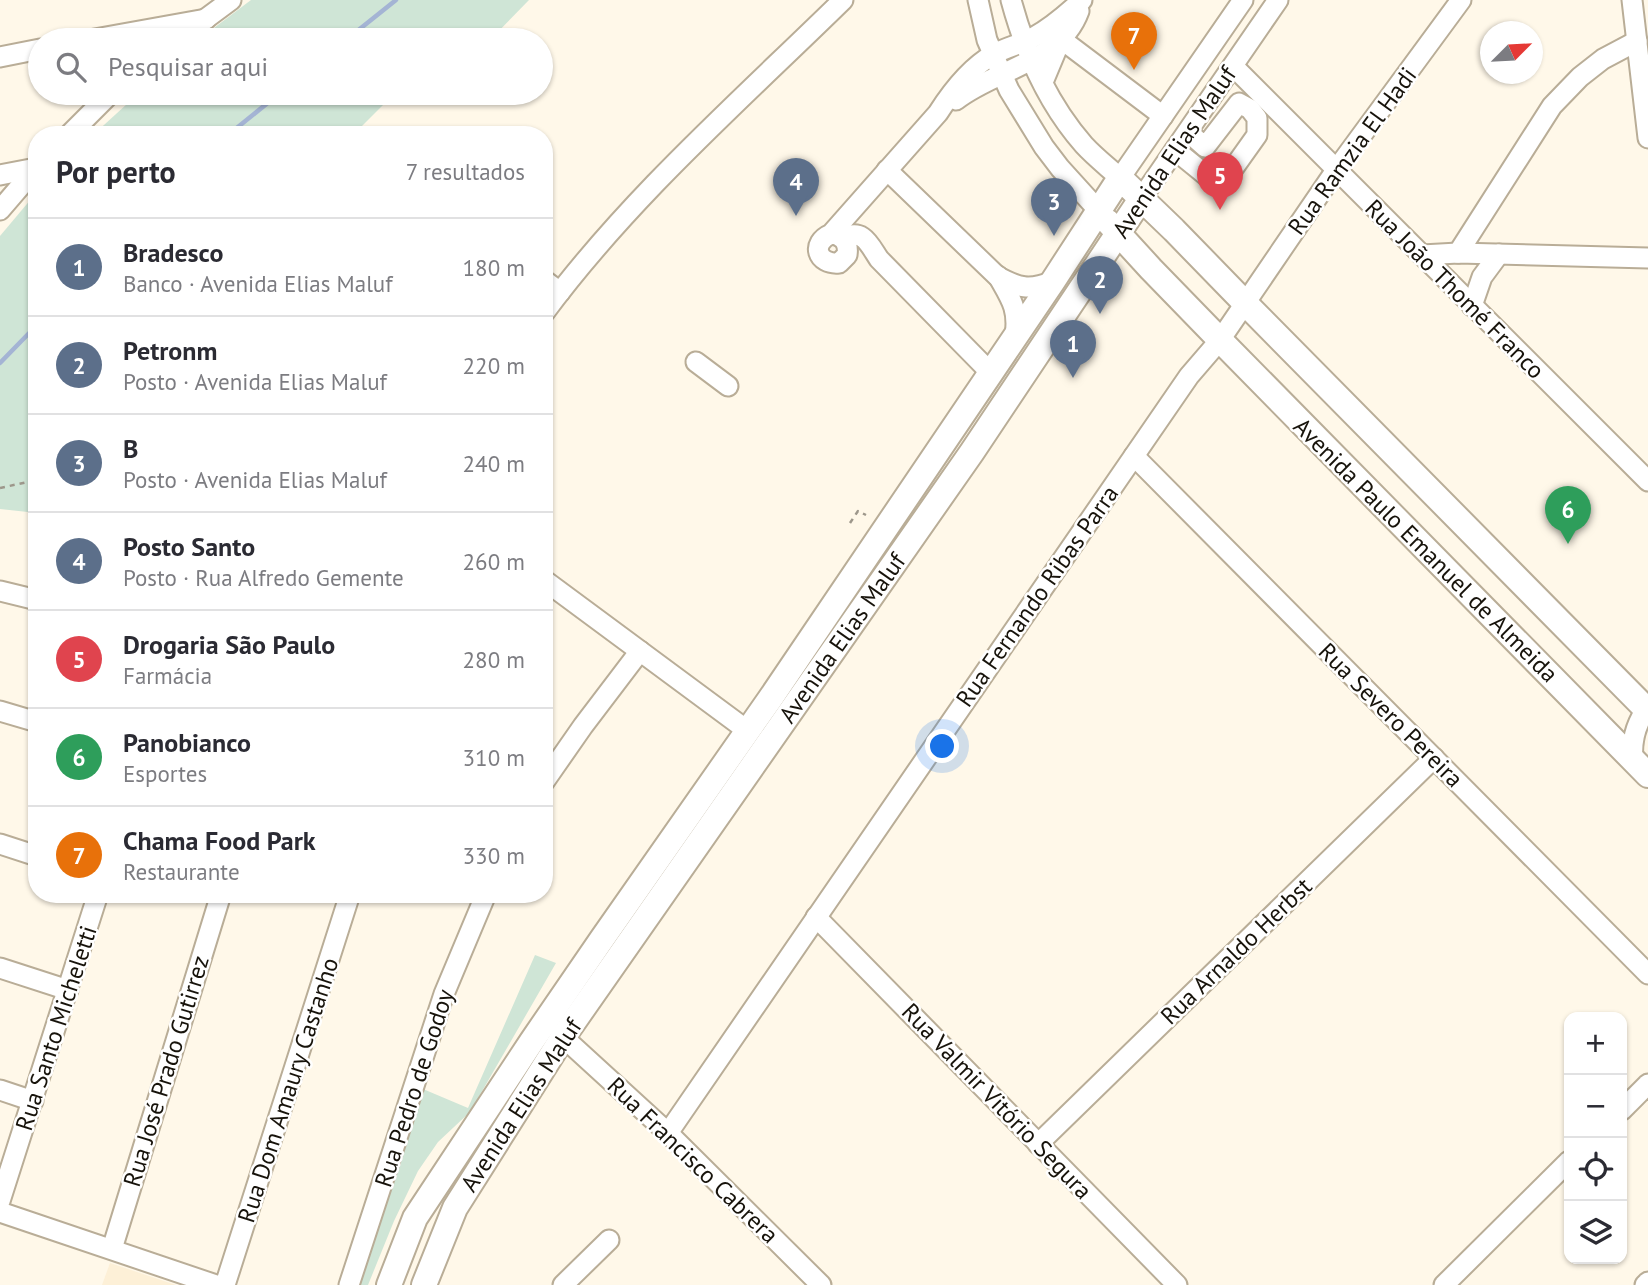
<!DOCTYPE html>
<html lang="pt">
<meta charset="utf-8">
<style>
body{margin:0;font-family:"PT Sans",sans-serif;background:#f2f2f3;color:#2b2b33}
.controls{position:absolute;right:21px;bottom:21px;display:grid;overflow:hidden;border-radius:14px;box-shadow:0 2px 5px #0004}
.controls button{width:63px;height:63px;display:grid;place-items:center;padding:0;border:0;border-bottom:2px solid #e1e1e2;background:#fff;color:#2b2b33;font:35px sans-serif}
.compass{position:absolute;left:1480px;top:21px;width:63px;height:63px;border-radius:50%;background:#fff;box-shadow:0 2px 5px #0004;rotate:66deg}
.you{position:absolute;left:943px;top:747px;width:24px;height:24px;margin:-18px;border:5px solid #fff;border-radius:50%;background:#1a73e8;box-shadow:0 0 0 10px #1a73e833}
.badge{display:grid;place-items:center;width:46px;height:46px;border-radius:50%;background:#ea580c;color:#fff;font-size:23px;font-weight:700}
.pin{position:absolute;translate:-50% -58px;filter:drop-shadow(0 2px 4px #0008)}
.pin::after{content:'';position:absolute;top:37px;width:24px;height:21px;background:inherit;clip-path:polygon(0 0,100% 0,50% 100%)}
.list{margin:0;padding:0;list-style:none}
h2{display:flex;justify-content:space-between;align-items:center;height:91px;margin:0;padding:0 28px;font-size:30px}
h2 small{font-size:23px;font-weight:400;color:#7c7c81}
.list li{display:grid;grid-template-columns:46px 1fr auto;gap:21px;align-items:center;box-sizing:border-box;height:98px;padding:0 28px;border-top:2px solid #e1e1e2}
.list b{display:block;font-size:26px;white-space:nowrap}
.list p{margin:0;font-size:23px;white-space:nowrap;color:#7c7c81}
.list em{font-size:23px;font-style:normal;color:#7c7c81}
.icon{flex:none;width:38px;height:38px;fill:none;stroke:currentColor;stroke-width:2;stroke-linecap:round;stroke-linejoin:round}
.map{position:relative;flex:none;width:1648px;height:1285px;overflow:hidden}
.search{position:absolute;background:#fff;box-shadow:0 2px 5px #0004;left:28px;top:28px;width:525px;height:77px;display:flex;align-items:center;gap:18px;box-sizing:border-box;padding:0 24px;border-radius:38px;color:#7c7c81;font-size:26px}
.panel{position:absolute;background:#fff;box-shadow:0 2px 5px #0004;left:28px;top:126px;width:525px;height:777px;border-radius:28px}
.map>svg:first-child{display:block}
</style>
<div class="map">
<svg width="1648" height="1285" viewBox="0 0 1648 1285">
<rect width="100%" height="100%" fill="#fff8e9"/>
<polygon fill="#fdf0d7" points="110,1263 176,1285 102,1285"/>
<g fill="#cfe5d6">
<polygon points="251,0 529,0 490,40 198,40"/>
<polygon points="139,93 395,93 353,135 93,135"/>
<polygon points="37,192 37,513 0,509 0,236"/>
<polygon points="535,955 556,963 470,1112 438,1142 418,1171 394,1221 368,1285 359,1285 423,1089 468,1108"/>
</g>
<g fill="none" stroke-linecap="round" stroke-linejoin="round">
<g stroke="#a4b4d4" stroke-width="4.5">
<polyline points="346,40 396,0"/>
<polyline points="228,135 280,93"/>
<polyline points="0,363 37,325"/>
</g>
<g stroke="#b9ad97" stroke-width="23">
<g id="minor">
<polyline points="978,0 987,40 1009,90 1044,147 1060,168 1099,211"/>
<path d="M1011 0C1025 52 1048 104 1084 145 1095 157 1108 167 1120 178L1243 0"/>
<polyline points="1632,0 1648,138"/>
<polyline points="89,40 206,19"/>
<polyline points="177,40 231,0"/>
<polyline points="0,57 40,49"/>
<polyline points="1233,66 1648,481"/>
<polyline points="1043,82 1061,39 1163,116"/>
<path d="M956 100C995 69 1060 63 1079 11"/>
<polyline points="69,135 111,93"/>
<polyline points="1175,150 1212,180 1225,180 1257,135 1257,118 1250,109 1239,103 1205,147 1188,132"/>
<path d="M887 170 997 276C1019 288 1029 291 1053 281"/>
<polyline points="0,175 36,168"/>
<polyline points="1141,199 1278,0"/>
<polyline points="0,210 37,167"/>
<path d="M831 234C843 235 849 243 847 255L839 263C817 265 810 243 831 234L938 113C952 91 971 67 994 54 1007 47 1022 44 1034 37 1052 27 1067 14 1082 0"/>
<path d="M843 238C863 228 869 244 879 259L990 372"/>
<polyline points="1458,253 1552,106 1580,77 1603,59 1637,41"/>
<polyline points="1422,255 1458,253 1648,258"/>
<path d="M998 276C1011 299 1019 309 1015 336"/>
<polyline points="544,280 560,292"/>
<polyline points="1472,306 1482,277 1499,254"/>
<path d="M544 313C630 197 741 100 843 0"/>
<polyline points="696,362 728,386"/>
<polyline points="1134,456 1648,974"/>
<polyline points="544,580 748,731"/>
<polyline points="0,591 37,600"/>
<polyline points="0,711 37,722"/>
<path d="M1633 760C1631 740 1636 723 1648 707"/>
<polyline points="544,782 583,726 640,651"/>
<polyline points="0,844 37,856"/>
<polyline points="816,917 1177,1285"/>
<polyline points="0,968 68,990"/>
<polyline points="563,1037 668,1133 821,1285"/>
<polyline points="0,1090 33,1101"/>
<polyline points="1622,1110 1648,1084"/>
<polyline points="668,1133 1189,376 1220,340 1336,170 1461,0"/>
<polyline points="1038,1144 1434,758"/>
<polyline points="0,1201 98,894"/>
<polyline points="0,1212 216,1285"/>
<polyline points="112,1249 221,894"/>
<polyline points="225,1285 350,894"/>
<polyline points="349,1285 444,994 486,894"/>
<polyline points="563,1285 609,1240"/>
<polyline points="1444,1285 1569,1161"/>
<polyline points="1645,1285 1648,1282"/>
</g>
</g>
<g stroke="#b9ad97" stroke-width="28">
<g id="major">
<polyline points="1108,222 1151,269 1220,340 1648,775"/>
<polyline points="389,1285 415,1218 532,1041 602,939 770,699 1053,281 1120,178 1174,230 1245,303 1648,711"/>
<polyline points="424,1285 455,1208 563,1037 972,452 1141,199"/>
</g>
</g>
<g stroke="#9d978b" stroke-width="2.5" stroke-dasharray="5 5" stroke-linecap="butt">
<polyline points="0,488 37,480"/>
<polyline points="850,523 858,511 866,515"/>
</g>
<use href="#minor" stroke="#fff" stroke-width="19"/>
<use href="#major" stroke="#fff" stroke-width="24"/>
</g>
<g text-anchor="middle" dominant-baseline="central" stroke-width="5" stroke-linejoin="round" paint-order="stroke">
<g font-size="24" fill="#17130b" stroke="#fff">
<text transform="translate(1352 151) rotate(-54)">Rua Ramzia El Hadi</text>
<text transform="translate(1174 152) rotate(-56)">Avenida Elias Maluf</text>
<text transform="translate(1455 289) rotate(45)">Rua João Thomé Franco</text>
<text transform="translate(1426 550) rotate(45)">Avenida Paulo Emanuel de Almeida</text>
<text transform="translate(1037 596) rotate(-55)">Rua Fernando Ribas Parra</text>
<text transform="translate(842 638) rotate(-55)">Avenida Elias Maluf</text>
<text transform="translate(1391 715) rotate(45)">Rua Severo Pereira</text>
<text transform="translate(1236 951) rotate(-44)">Rua Arnaldo Herbst</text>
<text transform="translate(56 1028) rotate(-72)">Rua Santo Micheletti</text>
<text transform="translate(166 1071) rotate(-73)">Rua José Prado Gutirrez</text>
<text transform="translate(414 1088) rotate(-72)">Rua Pedro de Godoy</text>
<text transform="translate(288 1090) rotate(-72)">Rua Dom Amaury Castanho</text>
<text transform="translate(997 1101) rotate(46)">Rua Valmir Vitório Segura</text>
<text transform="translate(521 1105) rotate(-57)">Avenida Elias Maluf</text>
<text transform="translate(693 1160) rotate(44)">Rua Francisco Cabrera</text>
</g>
</g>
</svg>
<div class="controls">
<button>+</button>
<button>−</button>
<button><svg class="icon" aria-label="locate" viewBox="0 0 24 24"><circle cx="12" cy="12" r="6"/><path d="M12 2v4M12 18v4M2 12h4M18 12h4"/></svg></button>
<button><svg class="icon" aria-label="layers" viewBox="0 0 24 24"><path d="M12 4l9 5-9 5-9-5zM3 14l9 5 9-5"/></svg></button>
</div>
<svg class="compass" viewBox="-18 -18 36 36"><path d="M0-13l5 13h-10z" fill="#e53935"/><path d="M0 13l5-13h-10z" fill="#7c7c81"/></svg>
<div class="you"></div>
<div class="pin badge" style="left:1073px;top:378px;background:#5c6f8a">1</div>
<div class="pin badge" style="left:1100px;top:314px;background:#5c6f8a">2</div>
<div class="pin badge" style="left:1054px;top:236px;background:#5c6f8a">3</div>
<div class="pin badge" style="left:796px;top:216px;background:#5c6f8a">4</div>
<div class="pin badge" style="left:1220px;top:210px;background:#e0444e">5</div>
<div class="pin badge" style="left:1568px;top:544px;background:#2e9e5b">6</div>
<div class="pin badge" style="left:1134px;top:70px;background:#e8710a">7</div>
<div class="search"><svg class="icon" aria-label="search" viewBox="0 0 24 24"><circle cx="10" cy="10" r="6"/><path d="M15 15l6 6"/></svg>Pesquisar aqui</div>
<section class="panel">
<h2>Por perto<small>7 resultados</small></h2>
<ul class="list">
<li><span class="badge" style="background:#5c6f8a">1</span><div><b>Bradesco</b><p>Banco · Avenida Elias Maluf</p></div><em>180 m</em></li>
<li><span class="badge" style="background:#5c6f8a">2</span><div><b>Petronm</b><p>Posto · Avenida Elias Maluf</p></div><em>220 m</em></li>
<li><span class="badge" style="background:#5c6f8a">3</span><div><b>B</b><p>Posto · Avenida Elias Maluf</p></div><em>240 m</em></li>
<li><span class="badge" style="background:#5c6f8a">4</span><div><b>Posto Santo</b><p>Posto · Rua Alfredo Gemente</p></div><em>260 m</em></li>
<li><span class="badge" style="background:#e0444e">5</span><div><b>Drogaria São Paulo</b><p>Farmácia</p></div><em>280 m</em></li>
<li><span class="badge" style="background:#2e9e5b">6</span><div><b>Panobianco</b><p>Esportes</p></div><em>310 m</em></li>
<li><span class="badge" style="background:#e8710a">7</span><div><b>Chama Food Park</b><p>Restaurante</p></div><em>330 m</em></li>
</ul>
</section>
</div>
